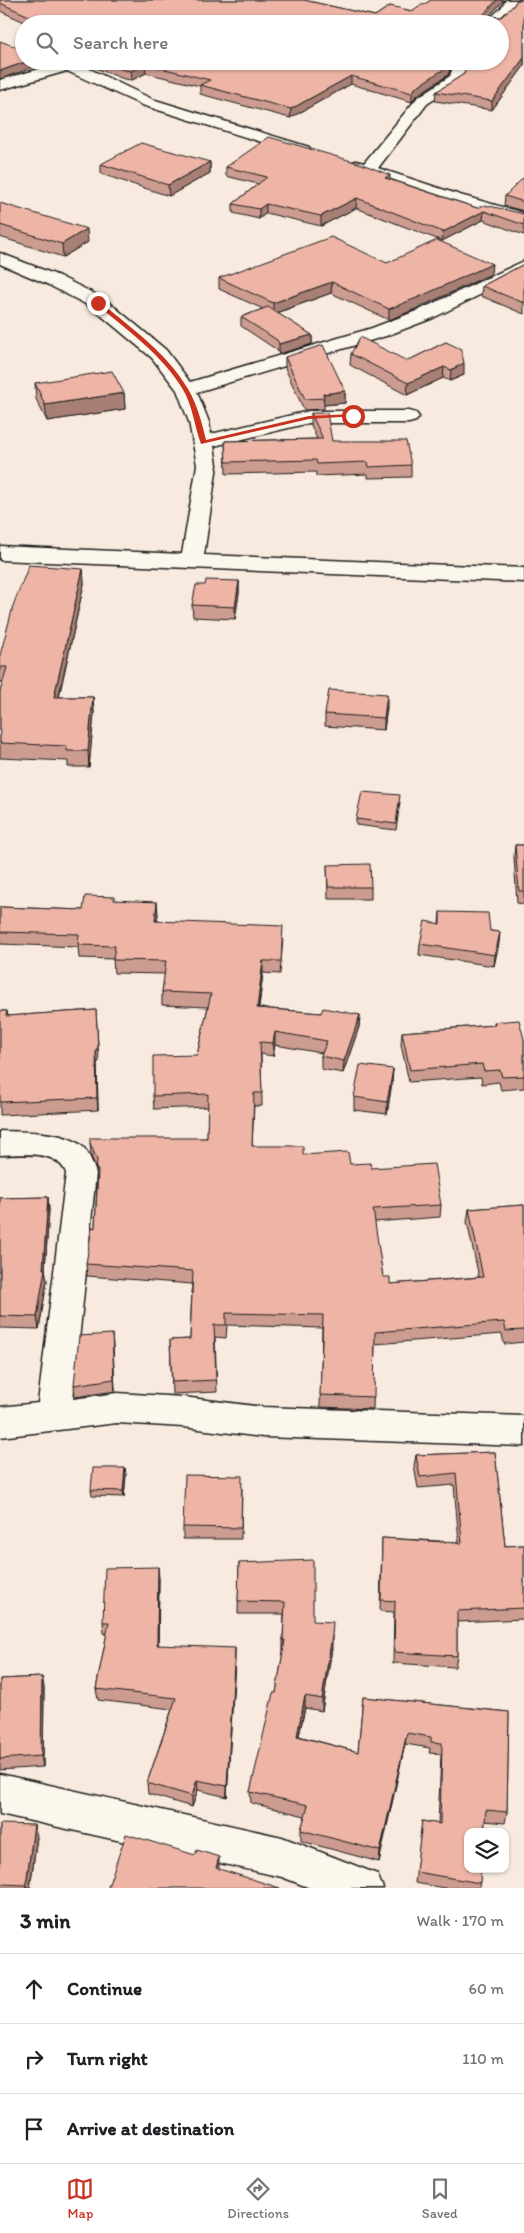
<!DOCTYPE html>
<meta charset="utf-8">
<style>
body{margin:0;font-family:Itim,sans-serif;background:#f6f6f6;color:#202124}
.controls{position:absolute;right:15px;bottom:15px;display:grid;overflow:hidden;border-radius:10px;box-shadow:0 1px 4px #0004}
.controls button{width:45px;height:45px;display:grid;place-items:center;padding:0;border:0;border-bottom:1px solid #e0e0e0;background:#fff;color:#202124;font:25px sans-serif}
.stop{position:absolute;width:15px;height:15px;margin:-11px;border:4px solid #c8321e;border-radius:50%;background:#fff}
.stop.end{background:#c8321e;border-color:#fff;box-shadow:0 1px 5px #0008}
.list{margin:0;padding:0;list-style:none}
h2{display:flex;justify-content:space-between;align-items:center;height:65px;margin:0;padding:0 20px;font-size:21px}
h2 small{font-size:16px;font-weight:400;color:#757577}
.list li{display:grid;grid-template-columns:32px 1fr auto;gap:15px;align-items:center;box-sizing:border-box;height:70px;padding:0 20px;border-top:1px solid #e0e0e0}
.list b{display:block;font-size:19px;white-space:nowrap}
.list em{font-size:16px;font-style:normal;color:#757577}
.icon{flex:none;width:28px;height:28px;fill:none;stroke:currentColor;stroke-width:2;stroke-linecap:round;stroke-linejoin:round}
.map{position:relative;flex:none;width:524px;height:1888px;overflow:hidden}
.search{position:absolute;background:#fff;box-shadow:0 1px 4px #0004;left:15px;right:15px;top:15px;height:55px;display:flex;align-items:center;gap:12px;box-sizing:border-box;padding:0 18px;border-radius:28px;color:#757577;font-size:19px}
.sheet{height:275px;background:#fff}
nav{display:flex;justify-content:space-around;align-items:center;box-sizing:border-box;height:70px;border-top:1px solid #e0e0e0;background:#fff;font-size:14px;color:#757577}
nav a{display:grid;justify-items:center;gap:2px}
nav .on{color:#c8321e}
.map>svg:first-child{display:block}
</style>
<div class="map">
<svg width="524" height="1888" viewBox="0 0 524 1888">
<rect width="100%" height="100%" fill="#f8eade"/>
<filter id="ink" filterUnits="userSpaceOnUse"><feTurbulence type="fractalNoise" baseFrequency=".02" numOctaves="2"/><feDisplacementMap in="SourceGraphic" scale="10" xChannelSelector="R" yChannelSelector="G"/><feConvolveMatrix kernelMatrix="1 2 1 2 8 2 1 2 1" color-interpolation-filters="sRGB"/></filter>
<g filter="url(#ink)">
<g fill="none" stroke-linecap="round" stroke-linejoin="round">
<g stroke="#1c1c1c" stroke-width="3">
<g id="minor">
<polygon points="506,0 520,0 511,14 500,24 484,24 501,8"/>
<polygon points="51,61 75,62 152,99 309,147 311,150 309,153 297,153 142,105 67,71 0,90 0,80 54,65"/>
<polygon points="455,61 470,61 462,81 427,104 378,168 460,195 524,213 524,223 448,203 350,169 348,166 350,163 356,161 364,163 417,98 450,76"/>
<polygon points="0,253 59,276 105,299 166,350 190,382 372,328 419,310 524,261 524,273 433,318 386,336 197,392 209,422 211,434 309,411 409,411 416,413 419,417 416,421 409,423 309,423 214,446 217,465 204,555 524,568 524,582 0,560 0,546 182,554 197,465 189,422 177,390 152,358 91,307 47,284 0,264"/>
<path d="M0 1131C23 1132 67 1130 84 1148 90 1155 93 1165 96 1173L73 1399 117 1393 183 1397 263 1407 524 1416V1446L263 1437 183 1427 117 1423 0 1437V1407L38 1403 66 1173C57 1149 21 1155 0 1155Z"/>
<polygon points="0,1774 282,1837 377,1874 383,1888 310,1888 282,1877 0,1814"/>
</g>
</g>
<use href="#minor" fill="#fbf7ec" fill-rule="evenodd"/>
</g>
<g fill="#cd9c90" stroke="#1c1c1c">
<polygon points="0,0 304,0 375,16 390,6 412,11 422,4 425,4 431,0 504,0 488,17 501,17 513,6 517,0 524,0 524,66 492,110 435,101 436,92 464,74 469,61 500,61 500,24 29,24 0,11"/>
<polygon points="82,61 453,61 448,75 416,96 412,102 351,84 290,118 200,94 200,86 146,73 132,80 124,79 82,63"/>
<polygon points="210,162 210,173 169,196 101,174 101,164"/>
<polygon points="226,167 390,179 477,208 524,214 524,235 483,220 442,241 356,208 321,226 266,213 259,219 233,213 233,204 258,184 226,176"/>
<polygon points="524,177 524,211 504,206 505,196"/>
<polygon points="0,203 88,242 63,257 0,237"/>
<polygon points="387,263 491,274 418,308 389,320 331,293 277,313 312,335 312,344 279,354 277,350 241,326 241,317 263,309 219,289 219,278"/>
<polygon points="524,264 524,314 481,296 482,286"/>
<polygon points="446,342 464,375 450,381 443,378 407,395 350,365 351,354 407,361"/>
<polygon points="285,357 345,391 345,403 324,405 324,409 304,410 285,368"/>
<polygon points="35,383 124,393 125,409 47,421 36,399"/>
<polygon points="311,413 332,441 411,465 411,477 368,478 368,474 316,476 316,472 226,474 225,441 317,439 311,425"/>
<polygon points="83,569 84,584 59,697 93,697 94,713 89,767 68,767 68,761 0,758 0,692 3,682 0,682 0,655"/>
<polygon points="239,581 239,593 235,619 193,617 192,605 205,585"/>
<polygon points="387,707 384,730 325,726 325,714"/>
<polygon points="400,802 396,830 356,825 356,819"/>
<polygon points="515,845 524,845 524,904 517,903 514,857"/>
<polygon points="327,865 371,887 371,899 328,899"/>
<polygon points="115,900 158,914 157,921 283,938 280,974 263,973 259,1008 321,1013 360,1015 359,1027 343,1073 321,1069 321,1056 322,1053 275,1045 273,1056 261,1054 262,1106 254,1106 252,1146 371,1168 441,1205 440,1217 374,1222 383,1277 390,1284 479,1277 467,1222 469,1209 524,1205 524,1342 504,1344 502,1334 375,1344 373,1409 320,1407 322,1328 227,1325 226,1338 215,1337 217,1392 172,1394 170,1340 190,1339 192,1284 87,1276 86,1264 95,1228 97,1182 96,1168 91,1156 90,1143 207,1138 208,1107 154,1109 153,1096 197,1055 208,1007 162,1005 162,992 165,974 114,973 113,959 79,958 78,947 0,944 0,907 83,910"/>
<polygon points="440,912 490,931 500,932 494,966 419,955 420,944 439,923"/>
<polygon points="96,1010 99,1062 97,1062 98,1110 0,1115 0,1011 7,1011 8,1016"/>
<polygon points="494,1022 524,1039 524,1088 501,1090 499,1082 482,1084 481,1077 409,1082 401,1045 402,1032 494,1025"/>
<polygon points="393,1069 392,1082 387,1114 354,1110 354,1097"/>
<polygon points="48,1197 49,1210 45,1269 47,1281 39,1329 0,1328 0,1198"/>
<polygon points="112,1334 115,1391 75,1397 74,1385"/>
<polygon points="495,1452 505,1546 524,1545 524,1619 457,1622 457,1656 455,1667 393,1663 394,1612 380,1611 382,1538 459,1542 454,1485 418,1488 414,1466 416,1455"/>
<polygon points="125,1468 126,1475 124,1497 92,1496 91,1490"/>
<polygon points="242,1488 241,1539 183,1539 183,1527"/>
<polygon points="239,1563 313,1621 332,1648 322,1711 305,1708 299,1736 358,1752 363,1697 509,1712 507,1812 505,1823 485,1821 479,1888 444,1888 415,1883 422,1821 438,1824 441,1754 429,1753 430,1748 405,1744 379,1862 301,1841 301,1830 305,1816 251,1803 250,1792 276,1693 283,1652 283,1640 284,1614 238,1614"/>
<polygon points="159,1578 158,1645 235,1659 227,1797 198,1790 192,1807 148,1794 147,1783 172,1709 98,1700 96,1689 107,1633 104,1634 103,1622"/>
<polygon points="42,1677 44,1688 43,1767 0,1770 0,1679"/>
<polygon points="0,1824 37,1837 30,1888 0,1888"/>
</g>
<g fill="#a77f75" stroke="#1c1c1c">
<polygon points="497,0 504,0 482,24 483,15"/>
<polygon points="524,58 524,66 492,110 492,101"/>
<polygon points="28,61 43,61 43,64 0,79 0,71"/>
<polygon points="451,61 453,61 448,75 416,96 412,102 412,93 416,87"/>
<polygon points="145,64 146,73 132,80 131,71"/>
<polygon points="351,76 351,84 290,118 291,109"/>
<polygon points="210,162 210,173 169,196 168,185"/>
<polygon points="390,175 390,184 385,178"/>
<polygon points="357,198 356,208 321,226 321,216"/>
<polygon points="266,204 266,213 259,219 259,209"/>
<polygon points="484,211 483,220 442,241 443,232"/>
<polygon points="87,229 88,242 63,257 62,244"/>
<polygon points="492,264 491,274 418,308 389,320 389,309"/>
<polygon points="332,282 331,293 273,314 273,303"/>
<polygon points="312,335 312,344 279,354 279,344"/>
<polygon points="464,363 464,375 450,381 451,370"/>
<polygon points="444,367 443,378 407,395 408,383"/>
<polygon points="345,391 345,403 324,405 323,394"/>
<polygon points="124,393 125,409 47,421 45,405"/>
<polygon points="83,569 84,584 55,713 54,697"/>
<polygon points="239,581 239,593 235,619 235,607"/>
<polygon points="387,694 387,707 384,730 384,718"/>
<polygon points="93,697 94,713 89,767 88,751"/>
<polygon points="157,902 158,914 155,933 155,921"/>
<polygon points="500,932 499,944 494,966 495,955"/>
<polygon points="263,961 263,973 257,1020 257,1008"/>
<polygon points="360,1015 359,1027 343,1073 344,1061"/>
<polygon points="275,1032 275,1045 273,1056 273,1043"/>
<polygon points="96,1049 97,1062 98,1110 97,1098"/>
<polygon points="393,1069 392,1082 387,1114 387,1102"/>
<polygon points="48,1197 49,1210 45,1269 47,1281 39,1329 37,1317 43,1269"/>
<polygon points="112,1334 113,1346 115,1391 114,1379"/>
<polygon points="125,1468 126,1475 124,1497 123,1491"/>
<polygon points="158,1567 159,1578 158,1657 157,1645"/>
<polygon points="332,1636 332,1648 322,1711 322,1699"/>
<polygon points="235,1648 235,1659 227,1797 227,1786"/>
<polygon points="42,1677 44,1688 43,1767 41,1756"/>
<polygon points="305,1696 305,1708 296,1748 297,1736"/>
<polygon points="407,1733 405,1744 379,1862 380,1851"/>
<polygon points="197,1780 198,1790 192,1807 192,1796"/>
<polygon points="34,1825 37,1837 30,1888 27,1888 26,1885"/>
<polygon points="219,1857 219,1867 216,1878 216,1868"/>
</g>
<g fill="#eeb5a7" stroke="#1c1c1c">
<polygon points="0,0 304,0 375,16 390,6 412,11 422,4 425,4 431,0 497,0 483,15 485,17 501,17 513,6 517,0 524,0 524,58 492,101 436,92 464,74 469,61 500,61 500,24 47,24 0,3"/>
<polygon points="0,41 24,50 24,61 28,61 0,71"/>
<polygon points="100,61 451,61 449,66 416,87 412,93 351,76 291,109 200,85 210,80 145,64 131,71 124,70"/>
<polygon points="269,137 362,164 390,175 385,178 477,208 485,205 524,214 524,225 484,211 443,232 357,198 321,216 266,204 259,209 233,204 267,177 226,167"/>
<polygon points="141,143 210,162 168,185 101,164"/>
<polygon points="524,177 524,202 505,196"/>
<polygon points="0,203 87,229 62,244 0,225"/>
<polygon points="331,237 387,263 437,240 492,264 419,297 389,309 332,282 273,303 219,278"/>
<polygon points="524,264 524,303 482,286"/>
<polygon points="268,307 312,335 279,344 277,340 241,317"/>
<polygon points="360,337 407,361 446,342 461,349 464,363 451,370 444,367 408,383 351,354"/>
<polygon points="323,345 345,391 323,394 324,398 305,399 285,357"/>
<polygon points="112,371 124,393 45,405 35,383"/>
<polygon points="311,413 327,413 332,441 406,441 411,465 369,467 368,462 317,464 316,460 226,462 225,441 323,439"/>
<polygon points="29,565 83,569 54,697 93,697 88,751 67,751 67,746 0,743 0,692 7,667 0,667 0,655 14,603"/>
<polygon points="206,580 239,581 235,607 192,605 196,585 205,585"/>
<polygon points="329,690 387,694 384,718 325,714"/>
<polygon points="362,792 400,795 396,824 356,819"/>
<polygon points="515,845 524,845 524,891 519,891"/>
<polygon points="370,864 371,887 328,887 327,865"/>
<polygon points="85,896 115,897 114,900 157,902 155,921 283,926 281,961 263,961 257,1008 321,1013 323,1008 360,1015 344,1061 321,1056 327,1041 275,1032 273,1043 260,1042 262,1093 254,1093 252,1146 303,1146 303,1155 348,1152 350,1164 370,1163 371,1168 434,1164 441,1205 373,1209 383,1277 390,1277 390,1284 483,1277 469,1209 524,1205 524,1330 506,1331 504,1322 375,1332 374,1397 320,1395 323,1315 226,1313 226,1325 214,1325 216,1380 172,1382 170,1340 190,1339 193,1271 86,1264 92,1227 95,1228 98,1170 96,1170 97,1160 90,1143 90,1138 207,1138 208,1094 153,1096 153,1056 197,1055 211,994 162,992 166,961 113,960 115,946 78,945 79,934 0,932 0,907 83,910"/>
<polygon points="440,912 488,913 490,931 500,932 495,955 420,944 425,921 440,924"/>
<polygon points="96,1010 98,1049 96,1049 97,1098 0,1102 0,1011 7,1011 6,1016"/>
<polygon points="519,1020 524,1039 524,1076 502,1077 500,1070 484,1071 482,1064 410,1070 402,1032 495,1025 494,1022"/>
<polygon points="360,1065 393,1069 387,1102 354,1097"/>
<polygon points="48,1197 43,1269 45,1269 37,1317 0,1316 0,1198"/>
<polygon points="112,1334 114,1379 74,1385 79,1336"/>
<polygon points="495,1452 505,1546 524,1545 524,1608 457,1611 457,1656 394,1652 395,1601 381,1600 382,1538 462,1543 456,1473 420,1477 416,1455"/>
<polygon points="93,1468 125,1468 123,1491 91,1490"/>
<polygon points="185,1475 242,1476 241,1528 183,1527"/>
<polygon points="313,1560 313,1621 333,1622 332,1636 322,1699 305,1696 297,1736 358,1752 363,1697 509,1712 507,1812 486,1810 484,1832 468,1832 468,1869 481,1869 480,1883 416,1872 422,1821 440,1824 442,1743 431,1742 431,1737 407,1733 380,1851 301,1830 308,1805 250,1792 273,1693 276,1693 285,1640 283,1640 285,1602 238,1601 239,1563"/>
<polygon points="158,1567 157,1645 235,1648 227,1786 197,1780 192,1796 147,1783 176,1698 96,1689 109,1622 103,1622 105,1568"/>
<polygon points="42,1677 41,1756 0,1759 0,1679"/>
<polygon points="0,1824 34,1825 26,1885 0,1884"/>
<polygon points="126,1834 195,1855 197,1850 219,1857 216,1868 280,1888 111,1888 108,1887"/>
</g>
</g>
<path fill="#c8321e" d="M96 302H100C131 328 167 353 188 389 197 404 202 423 206 440L309 416 353 414 356 416 309 419 201 444C194 426 193 405 182 388 161 354 127 330 96 304Z"/>
</svg>
<div class="controls">
<button><svg class="icon" aria-label="layers" viewBox="0 0 24 24"><path d="M12 4l9 5-9 5-9-5zM3 14l9 5 9-5"/></svg></button>
</div>
<div class="stop" style="left:353px;top:416px"></div>
<div class="stop end" style="left:98px;top:303px"></div>
<div class="search"><svg class="icon" aria-label="search" viewBox="0 0 24 24"><circle cx="10" cy="10" r="6"/><path d="M15 15l6 6"/></svg>Search here</div>
</div>
<section class="sheet">
<h2>3 min<small>Walk · 170 m</small></h2>
<ul class="list">
<li><svg class="icon" aria-label="ahead" viewBox="0 0 24 24"><path d="M12 20V5M6 11l6-6 6 6"/></svg><div><b>Continue</b></div><em>60 m</em></li>
<li><svg class="icon" aria-label="right" viewBox="0 0 24 24"><path d="M7 20v-9h11M14 6l5 5-5 5"/></svg><div><b>Turn right</b></div><em>110 m</em></li>
<li><svg class="icon" aria-label="arrive" viewBox="0 0 24 24"><path d="M6 21V4h12l-3 4 3 4H6"/></svg><div><b>Arrive at destination</b></div></li>
</ul>
</section>
<nav>
<a class="on"><svg class="icon" aria-label="map" viewBox="0 0 24 24"><path d="M3 6l6-2 6 2 6-2v14l-6 2-6-2-6 2zM9 4v14M15 6v14"/></svg>Map</a>
<a><svg class="icon" aria-label="directions" viewBox="0 0 24 24"><path d="M12 3l9 9-9 9-9-9zM9 14v-3h6M13 9l2 2-2 2"/></svg>Directions</a>
<a><svg class="icon" aria-label="saved" viewBox="0 0 24 24"><path d="M7 4h10v16l-5-4-5 4z"/></svg>Saved</a>
</nav>
